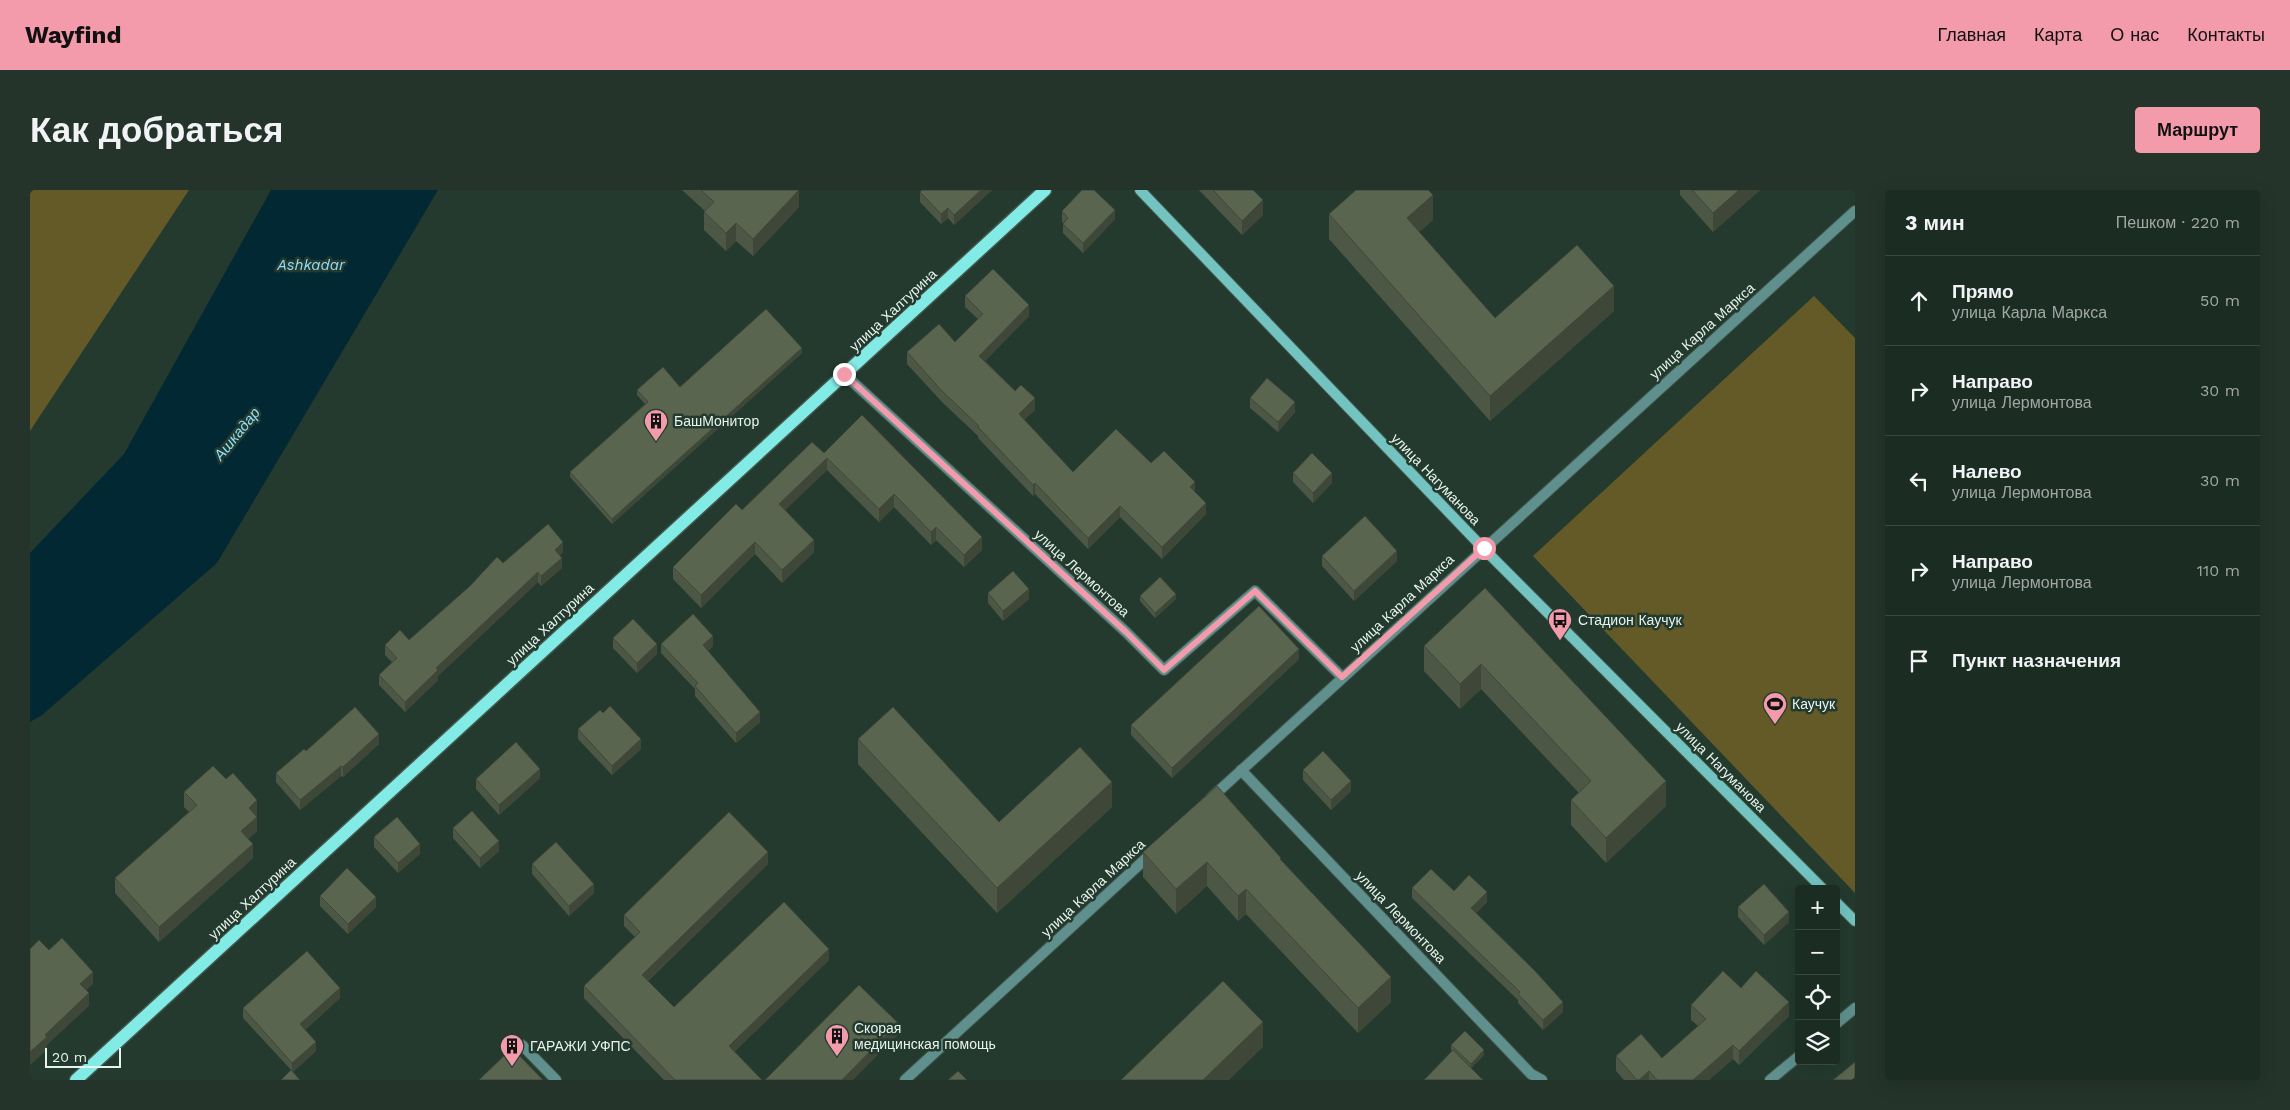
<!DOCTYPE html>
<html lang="ru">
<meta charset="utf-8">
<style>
body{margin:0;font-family:"Work Sans",sans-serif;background:#24342b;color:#f1f3f6}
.controls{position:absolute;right:15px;bottom:15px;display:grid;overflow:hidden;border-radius:5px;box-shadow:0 5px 20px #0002}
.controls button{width:45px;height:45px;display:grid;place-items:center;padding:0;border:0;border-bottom:1px solid #394841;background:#1b2c23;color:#f1f3f6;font:25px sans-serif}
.scale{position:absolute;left:15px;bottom:12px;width:76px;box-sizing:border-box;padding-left:5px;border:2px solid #e7f4ed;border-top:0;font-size:14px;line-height:18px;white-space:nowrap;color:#e7f4ed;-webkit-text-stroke:4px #243a2f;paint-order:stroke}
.stop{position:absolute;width:15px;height:15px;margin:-11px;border:4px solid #f39aab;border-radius:50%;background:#fff}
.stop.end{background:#f39aab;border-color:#fff;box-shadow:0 1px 5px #0008}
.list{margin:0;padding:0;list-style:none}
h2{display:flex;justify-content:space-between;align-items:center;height:65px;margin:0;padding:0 20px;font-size:21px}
h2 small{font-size:16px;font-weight:400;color:#a0a7a6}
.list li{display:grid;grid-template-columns:32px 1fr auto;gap:15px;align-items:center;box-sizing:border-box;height:90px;padding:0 20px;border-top:1px solid #394841}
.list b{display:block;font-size:19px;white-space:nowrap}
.list p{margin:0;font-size:16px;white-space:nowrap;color:#a0a7a6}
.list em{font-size:16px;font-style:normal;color:#a0a7a6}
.icon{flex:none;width:28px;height:28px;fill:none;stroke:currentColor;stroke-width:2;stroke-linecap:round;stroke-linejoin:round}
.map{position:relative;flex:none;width:1825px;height:890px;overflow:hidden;border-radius:5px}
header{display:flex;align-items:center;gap:30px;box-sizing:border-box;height:70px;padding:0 25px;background:#f39aab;color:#111}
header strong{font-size:24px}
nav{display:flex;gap:28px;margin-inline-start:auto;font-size:18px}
.intro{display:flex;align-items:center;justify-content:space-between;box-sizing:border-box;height:120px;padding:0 30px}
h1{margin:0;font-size:35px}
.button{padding:12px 22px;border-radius:5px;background:#f39aab;color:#111;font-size:18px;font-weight:700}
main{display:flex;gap:30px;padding:0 30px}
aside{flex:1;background:#1b2c23;border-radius:5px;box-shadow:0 5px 20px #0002}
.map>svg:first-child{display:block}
</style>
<header>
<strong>Wayfind</strong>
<nav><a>Главная</a><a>Карта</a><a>О нас</a><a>Контакты</a></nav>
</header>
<div class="intro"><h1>Как добраться</h1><a class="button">Маршрут</a></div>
<main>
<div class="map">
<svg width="1825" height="890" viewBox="0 0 1825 890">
<rect width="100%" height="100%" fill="#243a2f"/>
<g fill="#635a28">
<polygon points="0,0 159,0 0,241"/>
<polygon points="1784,106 1825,148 1825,703 1503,366"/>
</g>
<polygon fill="#022833" points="241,0 408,0 187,373 12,525 0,532 0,363 94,264"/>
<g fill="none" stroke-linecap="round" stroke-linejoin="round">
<g stroke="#43584d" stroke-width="12">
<polyline id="service" points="492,855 526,890"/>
</g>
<g stroke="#43584d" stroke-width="12">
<g id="minor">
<polyline points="814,184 1096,442 1134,480 1225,401 1312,487"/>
<polyline points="1211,580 1501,884 1512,890"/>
<polyline points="1806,834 1825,818"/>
<polyline points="1740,890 1769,866"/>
</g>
</g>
<g stroke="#43584d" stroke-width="12">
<g id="tertiary">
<polyline points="1181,608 1825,21"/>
<polyline points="875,890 1123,662"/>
</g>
</g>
<g stroke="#43584d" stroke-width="12">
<g id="secondary">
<polyline points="1110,0 1453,358 1793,699"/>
<polyline points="1806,712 1825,731"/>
</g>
</g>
<g stroke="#43584d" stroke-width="15">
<polyline id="primary" points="46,890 1015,0"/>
</g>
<use href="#service" stroke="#5f908d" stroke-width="10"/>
<use href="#minor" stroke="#5f908d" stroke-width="10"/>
<use href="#tertiary" stroke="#5f908d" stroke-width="10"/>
<use href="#secondary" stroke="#73c3c0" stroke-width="10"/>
<use href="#primary" stroke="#82ebe6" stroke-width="12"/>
</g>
<g fill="#4d5745">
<polygon points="652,0 769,0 769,17 723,66 706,51 696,61 674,40 674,22 675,21"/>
<polygon points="962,0 924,35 918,28 911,34 890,12 890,2"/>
<polygon points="1169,0 1223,0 1233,25 1212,45"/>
<polygon points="1650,0 1730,0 1683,42 1650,5"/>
<polygon points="1032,21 1085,29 1053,63 1033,43 1033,33 1032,31"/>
<polygon points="1299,24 1403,30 1389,42 1465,128 1584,121 1460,231 1299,49"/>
<polygon points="935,106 999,126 955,171 1005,220 994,230 1043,282 1121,273 1165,303 1176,324 1132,369 1090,327 1058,359 1005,304 1003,306 948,248 948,246 912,212 877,174 877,162 925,152 948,129 935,117"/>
<polygon points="772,163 582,334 540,287 540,282 615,214 607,205 607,200 650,197"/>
<polygon points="1220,208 1265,222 1248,242 1220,218"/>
<polygon points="832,225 952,360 934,377 906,350 901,355 864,317 849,332 797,280 755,320 784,362 752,393 725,364 671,418 643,389 643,377 712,320 794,263"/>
<polygon points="1263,283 1302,293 1283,313 1263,292"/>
<polygon points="533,362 530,365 532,378 511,396 508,392 408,486 408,490 375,522 349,495 349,485 362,472 355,465 355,455 379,450 473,373"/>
<polygon points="1292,366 1367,371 1324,411 1292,376"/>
<polygon points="1455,398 1636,616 1576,673 1541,635 1541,610 1549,603 1451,499 1430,519 1394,481 1394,456"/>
<polygon points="958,403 999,409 973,431 958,413"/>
<polygon points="1110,406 1146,409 1125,428 1110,411"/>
<polygon points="583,448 627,464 607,483 583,458"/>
<polygon points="631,454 683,456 678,461 730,532 706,553 665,506 665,499 631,463"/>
<polygon points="1269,469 1142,588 1101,545 1101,535"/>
<polygon points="548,539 611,559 582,585 548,549"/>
<polygon points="828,549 969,632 1082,617 967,723 828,574"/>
<polygon points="349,554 313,587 311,586 270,620 246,592 246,583 276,561"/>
<polygon points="1273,580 1321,601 1301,620 1273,590"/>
<polygon points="510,588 469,625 446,599 446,589"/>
<polygon points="154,602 227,625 226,625 227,641 218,649 223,668 129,752 85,703 85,688 159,622 154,617"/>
<polygon points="423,638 469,661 450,678 423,648"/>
<polygon points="344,647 390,664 368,683 344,657"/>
<polygon points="1113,662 1251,671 1361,812 1328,843 1216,724 1208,731 1177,696 1146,724 1113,687"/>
<polygon points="502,674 564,703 539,726 502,684"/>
<polygon points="738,674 618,791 644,817 799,770 704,862 732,890 634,890 554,808 554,796 605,747 594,736 594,725"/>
<polygon points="1382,698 1424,701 1457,712 1446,723 1533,822 1513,840 1488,813 1488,810 1382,708"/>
<polygon points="290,706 346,717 318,744 290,716"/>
<polygon points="1708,717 1759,732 1734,755 1708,727"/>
<polygon points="1711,798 1759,826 1709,875 1703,869 1679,890 1594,890 1586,881 1586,866 1632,868 1668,836 1661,830 1661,815"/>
<polygon points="310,808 275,840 286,861 263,882 213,828 213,818"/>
<polygon points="1421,855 1454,865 1441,878 1421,860"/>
</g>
<g fill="#3f4738">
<polygon points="769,0 769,17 723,66 723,49"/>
<polygon points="951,0 962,0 924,35 924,25"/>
<polygon points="1709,0 1730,0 1683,42 1683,23"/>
<polygon points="1403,5 1403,30 1377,53 1377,28"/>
<polygon points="1233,10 1233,25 1212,45 1212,31"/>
<polygon points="918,18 918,28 911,34 911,24"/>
<polygon points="1085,20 1085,29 1053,63 1053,53"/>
<polygon points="706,33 706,51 696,61 696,43"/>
<polygon points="1584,96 1584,121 1460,231 1460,206"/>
<polygon points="999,115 999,126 949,177 949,166"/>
<polygon points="772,158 772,163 582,334 582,329"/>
<polygon points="1005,208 1005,220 989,235 989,224"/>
<polygon points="1265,212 1265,222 1248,242 1248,232"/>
<polygon points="797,268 797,280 749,326 749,314"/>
<polygon points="1302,283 1302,293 1283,313 1283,303"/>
<polygon points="1165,292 1165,303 1160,297"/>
<polygon points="1005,293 1005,304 1003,306 1003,295"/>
<polygon points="864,304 864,317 849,332 849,319"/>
<polygon points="1176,313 1176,324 1132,369 1132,357"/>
<polygon points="1090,316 1090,327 1058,359 1058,348"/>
<polygon points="906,337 906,350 901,355 901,342"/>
<polygon points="952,347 952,360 934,377 934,365"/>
<polygon points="784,350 784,362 752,393 752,380"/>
<polygon points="533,352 533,362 525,369 525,360"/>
<polygon points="725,352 725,364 671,418 671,405"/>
<polygon points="1367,361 1367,371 1324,411 1324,401"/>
<polygon points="532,368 532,378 511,396 511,386"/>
<polygon points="508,382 508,392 408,486 408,490 375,522 375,512 406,478"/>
<polygon points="999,399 999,409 973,431 973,421"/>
<polygon points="1146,404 1146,409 1125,428 1125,423"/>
<polygon points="683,446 683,456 673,465 673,455"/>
<polygon points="627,454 627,464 607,483 607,473"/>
<polygon points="1269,459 1269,469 1142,588 1142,578"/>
<polygon points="1451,474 1451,499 1430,519 1430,494"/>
<polygon points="730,522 730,532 706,553 706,543"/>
<polygon points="349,544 349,554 313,587 313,577"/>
<polygon points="611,549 611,559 582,585 582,576"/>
<polygon points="311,576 311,586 270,620 270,610"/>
<polygon points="510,579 510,588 469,625 469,615"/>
<polygon points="1321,591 1321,601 1301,620 1301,610"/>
<polygon points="1636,591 1636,616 1576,673 1576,648"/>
<polygon points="1082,592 1082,617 967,723 967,698"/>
<polygon points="227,610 227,625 219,632 219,618"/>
<polygon points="227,627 227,641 211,655 211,641"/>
<polygon points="469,651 469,661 450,678 450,668"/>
<polygon points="223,654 223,668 129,752 129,737"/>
<polygon points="390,654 390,664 368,683 368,673"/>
<polygon points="738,662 738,674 612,796 612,785"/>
<polygon points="1177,672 1177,696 1146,724 1146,699"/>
<polygon points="564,694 564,703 539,726 539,716"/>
<polygon points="1216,699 1216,724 1208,731 1208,706"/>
<polygon points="1457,702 1457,712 1441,728 1441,718"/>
<polygon points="346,707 346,717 318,744 318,734"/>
<polygon points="1759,722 1759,732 1734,755 1734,745"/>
<polygon points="799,759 799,770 699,867 699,856"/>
<polygon points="63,782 63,794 50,806 50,794"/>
<polygon points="1361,787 1361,812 1328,843 1328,818"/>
<polygon points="310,798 310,808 270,844 270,834"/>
<polygon points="59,803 59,816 17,855 17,860 0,875 0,862 15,845"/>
<polygon points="1533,812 1533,822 1513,840 1513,830"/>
<polygon points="1759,812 1759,826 1709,875 1709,861"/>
<polygon points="1233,832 1233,857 1199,890 1173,890"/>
<polygon points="868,833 868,845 823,890 812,890"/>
<polygon points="286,852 286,861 262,883 262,873"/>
<polygon points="1703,855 1703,869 1679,890 1663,890"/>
<polygon points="1454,860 1454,865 1441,879 1441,874"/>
<polygon points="1619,881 1619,890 1609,890"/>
</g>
<g fill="#5a6550" stroke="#3f4738">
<polygon points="671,0 769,0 723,49 706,33 696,43 674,22 684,12"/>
<polygon points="892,0 951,0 924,25 918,18 911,24 890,2"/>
<polygon points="1052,0 1064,0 1085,20 1053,53 1033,34 1038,28 1032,21"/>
<polygon points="1183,0 1223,0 1233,10 1212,31"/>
<polygon points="1326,0 1398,0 1403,5 1377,28 1465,128 1547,55 1584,96 1460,206 1299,24"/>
<polygon points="1662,0 1709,0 1683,23"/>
<polygon points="963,79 999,115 949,166 985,201 991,195 1005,208 989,224 1043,282 1086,239 1121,273 1134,261 1165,292 1160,297 1176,313 1132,357 1090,316 1058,348 1005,293 1003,295 948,237 949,236 912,201 877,162 909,134 925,152 953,124 935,106"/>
<polygon points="736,119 772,158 582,329 540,282 618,212 607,200 633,177 650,197"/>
<polygon points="1237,188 1265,212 1248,232 1220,208"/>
<polygon points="832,225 952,347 934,365 906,337 901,342 864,304 849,319 797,268 749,314 784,350 752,380 725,352 671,405 643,377 706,314 712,320 782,252 794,263"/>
<polygon points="1282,263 1302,283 1283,303 1263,283"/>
<polygon points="1335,326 1367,361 1324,401 1292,366"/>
<polygon points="518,334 533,352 525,360 532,368 511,386 508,382 406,478 408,480 375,512 349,485 367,468 355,455 370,440 379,450 440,396 467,367 473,373"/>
<polygon points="983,381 999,399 973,421 958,403"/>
<polygon points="1130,387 1146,404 1125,423 1110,406"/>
<polygon points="1455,398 1636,591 1576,648 1541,610 1561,591 1451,474 1430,494 1394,456"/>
<polygon points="1229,416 1269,459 1142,578 1101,535"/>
<polygon points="663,424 683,446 673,455 730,522 706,543 665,496 668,493 631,454"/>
<polygon points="603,429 627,454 607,473 583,448"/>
<polygon points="580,516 611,549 582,576 548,539 570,520 573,523"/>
<polygon points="325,517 349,544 313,577 311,576 270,610 246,583 274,559 276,561"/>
<polygon points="863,517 969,632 1050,557 1082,592 967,698 828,549"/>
<polygon points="486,552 510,579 469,615 446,589"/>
<polygon points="1293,561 1321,591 1301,610 1273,580"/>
<polygon points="183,576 196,589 203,583 227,610 219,618 227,627 211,641 223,654 129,737 85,688 167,615 154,602"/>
<polygon points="1187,596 1251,668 1250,669 1361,787 1328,818 1216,699 1208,706 1177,672 1146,699 1113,662"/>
<polygon points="442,621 469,651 450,668 423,638"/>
<polygon points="699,622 738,662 612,785 644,817 754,712 799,759 699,856 732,890 645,890 554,796 610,742 594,725"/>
<polygon points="367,627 390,654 368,673 344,647"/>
<polygon points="526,652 564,694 539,716 502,674"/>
<polygon points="317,678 346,707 318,734 290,706"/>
<polygon points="1401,679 1424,701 1439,685 1457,702 1441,718 1505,781 1533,812 1513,830 1488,804 1490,802 1382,698"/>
<polygon points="1734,694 1759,722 1734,745 1708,717"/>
<polygon points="32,748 63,782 50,794 59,803 15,845 17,847 0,862 0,759 9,750 19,760"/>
<polygon points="277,761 310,798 270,834 286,852 262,873 213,818"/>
<polygon points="1693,781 1711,798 1726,781 1759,812 1709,861 1703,855 1663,890 1627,890 1619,881 1609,890 1607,890 1586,866 1611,844 1632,868 1676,829 1661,815"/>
<polygon points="1193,791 1233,832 1173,890 1091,890"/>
<polygon points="829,795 868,833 812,890 735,890"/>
<polygon points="1435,841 1454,860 1441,874 1421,855"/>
<polygon points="482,858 513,890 449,890"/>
<polygon points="1423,860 1453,890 1394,890"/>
<polygon points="1825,872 1825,890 1803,890"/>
<polygon points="261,880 270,890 251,890"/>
<polygon points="928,881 937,890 918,890"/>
</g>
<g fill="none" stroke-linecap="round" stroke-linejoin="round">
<polyline stroke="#f39aab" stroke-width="6" points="814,184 1096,442 1134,480 1225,401 1312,487 1454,358"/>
</g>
<defs>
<g id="building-pin" transform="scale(1.25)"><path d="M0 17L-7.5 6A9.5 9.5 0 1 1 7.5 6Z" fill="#f39aab" stroke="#243a2f"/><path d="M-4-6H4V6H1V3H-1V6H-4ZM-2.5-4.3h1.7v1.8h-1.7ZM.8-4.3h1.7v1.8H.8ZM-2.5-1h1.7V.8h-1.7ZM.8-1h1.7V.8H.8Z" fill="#111"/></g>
<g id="bus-pin" transform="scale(1.25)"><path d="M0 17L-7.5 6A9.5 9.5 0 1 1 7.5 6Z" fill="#f39aab" stroke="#243a2f"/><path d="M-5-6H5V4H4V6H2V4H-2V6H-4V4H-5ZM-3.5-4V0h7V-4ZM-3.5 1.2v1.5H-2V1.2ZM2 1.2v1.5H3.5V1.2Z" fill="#111"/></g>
<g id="stadium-pin" transform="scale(1.25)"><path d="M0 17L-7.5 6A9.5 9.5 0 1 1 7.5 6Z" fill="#f39aab" stroke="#243a2f"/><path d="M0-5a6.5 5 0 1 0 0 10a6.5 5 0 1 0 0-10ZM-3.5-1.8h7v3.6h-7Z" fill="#111"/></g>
</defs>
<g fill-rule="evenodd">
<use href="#building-pin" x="626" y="231"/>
<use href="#bus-pin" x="1530" y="430"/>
<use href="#stadium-pin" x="1745" y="514"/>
<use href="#building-pin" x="807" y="846"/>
<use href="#building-pin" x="482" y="856"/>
</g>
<g text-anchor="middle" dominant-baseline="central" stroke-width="5" stroke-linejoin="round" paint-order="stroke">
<g font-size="14" fill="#e7f4ed" stroke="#243a2f">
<text transform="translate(863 120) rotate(-43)">улица Халтурина</text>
<text transform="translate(1672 141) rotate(-42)">улица Карла Маркса</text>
<text transform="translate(1406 289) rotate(46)">улица Нагуманова</text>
<text transform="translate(1052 383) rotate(42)">улица Лермонтова</text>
<text transform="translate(1372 413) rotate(-43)">улица Карла Маркса</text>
<text transform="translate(520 434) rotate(-43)">улица Халтурина</text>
<text transform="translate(1691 577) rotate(45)">улица Нагуманова</text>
<text transform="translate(1063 698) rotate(-43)">улица Карла Маркса</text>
<text transform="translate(222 708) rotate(-43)">улица Халтурина</text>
<text transform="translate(1371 727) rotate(46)">улица Лермонтова</text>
</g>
<g font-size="14" fill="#e7f4ed" stroke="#243a2f" text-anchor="start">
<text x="644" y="231">БашМонитор</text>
<text x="1548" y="430">Стадион Каучук</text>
<text x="1762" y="514">Каучук</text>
<text x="824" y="838">Скорая<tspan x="824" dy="16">медицинская помощь</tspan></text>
<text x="500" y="856">ГАРАЖИ УФПС</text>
</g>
<g font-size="15" font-style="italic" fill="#90dffc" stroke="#243a2f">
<text x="281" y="75">Ashkadar</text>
<text transform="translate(207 244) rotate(-51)">Ашкадар</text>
</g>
</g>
</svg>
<div class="controls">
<button>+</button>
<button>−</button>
<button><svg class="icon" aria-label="locate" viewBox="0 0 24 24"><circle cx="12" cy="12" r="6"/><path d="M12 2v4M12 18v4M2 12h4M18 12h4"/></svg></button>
<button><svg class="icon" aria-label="layers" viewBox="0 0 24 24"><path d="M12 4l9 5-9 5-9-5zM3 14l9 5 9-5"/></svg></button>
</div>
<div class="scale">20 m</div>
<div class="stop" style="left:1454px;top:358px"></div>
<div class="stop end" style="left:814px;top:184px"></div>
</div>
<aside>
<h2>3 мин<small>Пешком · 220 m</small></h2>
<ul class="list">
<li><svg class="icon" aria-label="ahead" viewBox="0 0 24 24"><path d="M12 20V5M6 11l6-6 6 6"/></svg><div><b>Прямо</b><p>улица Карла Маркса</p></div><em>50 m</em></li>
<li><svg class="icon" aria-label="right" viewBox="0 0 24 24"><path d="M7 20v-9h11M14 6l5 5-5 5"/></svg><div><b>Направо</b><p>улица Лермонтова</p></div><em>30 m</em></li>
<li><svg class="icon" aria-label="left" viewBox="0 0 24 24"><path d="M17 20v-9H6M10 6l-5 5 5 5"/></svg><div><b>Налево</b><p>улица Лермонтова</p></div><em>30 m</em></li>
<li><svg class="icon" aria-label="right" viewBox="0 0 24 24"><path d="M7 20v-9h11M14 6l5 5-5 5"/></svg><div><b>Направо</b><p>улица Лермонтова</p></div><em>110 m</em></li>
<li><svg class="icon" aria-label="arrive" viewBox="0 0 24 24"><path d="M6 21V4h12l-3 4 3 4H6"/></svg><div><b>Пункт назначения</b></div></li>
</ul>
</aside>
</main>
